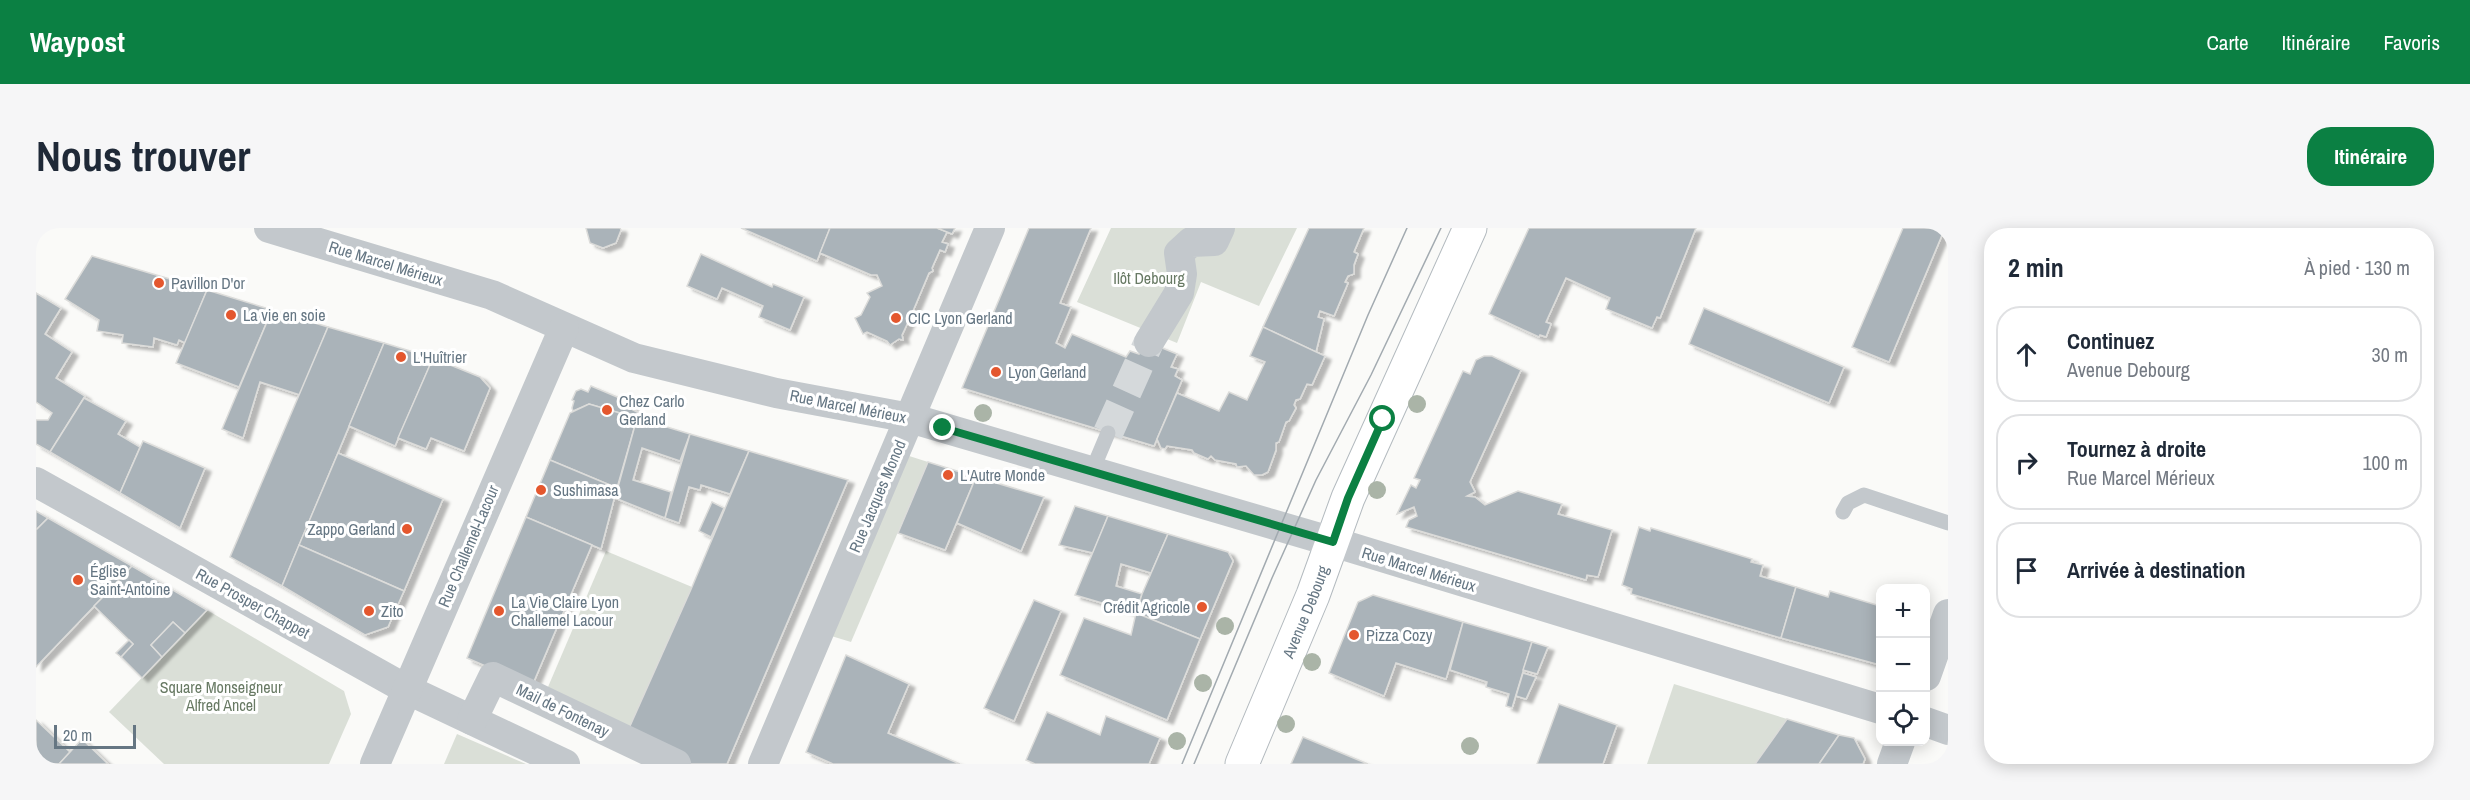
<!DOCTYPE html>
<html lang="fr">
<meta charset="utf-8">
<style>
body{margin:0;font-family:"Archivo Narrow",sans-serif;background:#f6f6f7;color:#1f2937}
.controls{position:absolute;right:18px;bottom:18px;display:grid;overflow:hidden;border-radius:12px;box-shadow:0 3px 15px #0003}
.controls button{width:54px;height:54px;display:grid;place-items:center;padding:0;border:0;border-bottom:2px solid #e0e1e3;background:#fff;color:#1f2937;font:30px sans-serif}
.scale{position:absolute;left:18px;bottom:15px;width:82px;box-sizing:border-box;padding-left:6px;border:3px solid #657683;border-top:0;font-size:16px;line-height:21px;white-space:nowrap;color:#657683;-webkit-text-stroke:4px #fff;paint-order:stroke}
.stop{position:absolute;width:18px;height:18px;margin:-14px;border:4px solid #0b8043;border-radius:50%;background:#fff}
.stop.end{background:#0b8043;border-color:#fff;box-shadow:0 2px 6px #0008}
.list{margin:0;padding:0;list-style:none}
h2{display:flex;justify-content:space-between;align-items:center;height:78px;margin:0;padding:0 24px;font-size:26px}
h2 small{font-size:20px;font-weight:400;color:#747a83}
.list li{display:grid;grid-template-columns:39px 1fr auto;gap:18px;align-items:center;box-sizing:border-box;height:96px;margin:0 12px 12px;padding:0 12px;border:2px solid #e0e1e3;border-radius:24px}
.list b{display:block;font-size:22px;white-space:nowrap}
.list p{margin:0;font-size:20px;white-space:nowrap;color:#747a83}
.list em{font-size:20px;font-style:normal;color:#747a83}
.icon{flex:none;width:33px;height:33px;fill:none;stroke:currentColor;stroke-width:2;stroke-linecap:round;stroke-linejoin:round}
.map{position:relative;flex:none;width:1912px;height:536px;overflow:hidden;border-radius:24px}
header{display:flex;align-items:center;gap:36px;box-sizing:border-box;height:84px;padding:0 30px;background:#0b8043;color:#fff}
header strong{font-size:28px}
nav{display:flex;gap:33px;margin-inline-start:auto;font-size:21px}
.intro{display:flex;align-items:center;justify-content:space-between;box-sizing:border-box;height:144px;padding:0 36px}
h1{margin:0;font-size:42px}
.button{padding:15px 27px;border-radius:24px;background:#0b8043;color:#fff;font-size:21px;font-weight:700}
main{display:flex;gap:36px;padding:0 36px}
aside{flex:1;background:#fff;border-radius:24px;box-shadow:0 3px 15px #0003}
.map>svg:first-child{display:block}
</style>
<header>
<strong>Waypost</strong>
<nav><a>Carte</a><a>Itinéraire</a><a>Favoris</a></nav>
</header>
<div class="intro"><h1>Nous trouver</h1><a class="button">Itinéraire</a></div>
<main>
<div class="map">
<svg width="1912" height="536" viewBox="0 0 1912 536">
<defs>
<filter id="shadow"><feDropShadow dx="6" dy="4" stdDeviation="1.5" flood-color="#0004"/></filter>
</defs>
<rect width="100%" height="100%" fill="#fafaf8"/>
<g fill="#dadfd7">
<polygon points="1075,0 1261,0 1223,78 1165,54 1141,115 1041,74"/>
<polygon points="870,227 892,234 815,414 792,407"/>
<polygon points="570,323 656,359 590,507 509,466"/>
<polygon points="171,382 308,463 315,486 293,536 128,536 73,484"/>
<polygon points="1638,456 1751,491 1719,536 1611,536"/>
<polygon points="421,506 490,536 408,536"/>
</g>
<g fill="#aab3b9" stroke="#dcdcda" stroke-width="1.5" filter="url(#shadow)">
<polygon points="550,0 584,0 585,2 580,15 567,20 554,15"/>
<polygon points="705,0 794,0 781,33"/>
<polygon points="794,0 901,0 911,4 906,14 912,16 909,24 904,22 896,40 897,43 893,45 877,83 878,86 875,88 866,107 867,112 863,111 854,117 851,113 831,104 827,106 819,90 825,87 834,69 831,65 846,58 841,47 835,47 784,25"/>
<polygon points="901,0 919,0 916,6"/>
<polygon points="993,0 1055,0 1024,75 1035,79 1020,115 1029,120 1036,106 1090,129 1094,123 1103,126 1109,113 1141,126 1135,139 1142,141 1139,148 1146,152 1118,218 926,160"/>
<polygon points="1273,0 1328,0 1318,24 1322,26 1318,37 1318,46 1312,48 1309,54 1312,55 1298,88 1284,83 1282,89 1288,91 1280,124 1227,99"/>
<polygon points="1493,0 1660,0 1624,90 1621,89 1616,100 1570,81 1574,70 1530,50 1510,94 1515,96 1510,109 1504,107 1503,109 1453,86"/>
<polygon points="1867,0 1909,0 1853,134 1816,119"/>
<polygon points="665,26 736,59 737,56 768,69 754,102 723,89 727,78 686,60 681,71 651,58"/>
<polygon points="56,28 171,62 149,115 143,112 141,117 118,110 117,119 86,115 87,107 61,103 63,92 29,71"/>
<polygon points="171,62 236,82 203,159 140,135"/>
<polygon points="0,65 25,80 9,106 36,124 20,150 49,168 14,224 0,216 0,192 12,192 16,185 0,174"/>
<polygon points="1668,80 1808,139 1793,175 1653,116"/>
<polygon points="236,82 292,99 264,167 224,154 207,210 186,201"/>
<polygon points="292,99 348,115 246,358 194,329"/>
<polygon points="1227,99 1289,128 1276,157 1271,156 1264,171 1260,172 1258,177 1260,180 1253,193 1250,194 1243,214 1240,215 1240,222 1232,244 1226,247 1218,247 1210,238 1201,239 1200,236 1179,232 1175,228 1172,231 1158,225 1156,222 1131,218 1129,221 1125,220 1121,211 1141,165 1183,183 1193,164 1211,172 1229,134 1214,128"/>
<polygon points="348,115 397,130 359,218 313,198"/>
<polygon points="1448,128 1456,128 1485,142 1434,254 1439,264 1431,268 1439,269 1449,277 1482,263 1526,276 1522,286 1576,302 1562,349 1551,347 1550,352 1370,299 1373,292 1381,288 1378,279 1361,286 1375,257 1380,260 1384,252 1378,250 1427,143 1434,146 1440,132"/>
<polygon points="397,130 444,149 454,160 428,223 395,210 390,221 362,210"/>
<polygon points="555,158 593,174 592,177 598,180 597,182 603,185 601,190 553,176 537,183 536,180 538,173 536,172 540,163 545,161 552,164"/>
<polygon points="48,170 90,193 82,206 104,219 84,265 14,224"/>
<polygon points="553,176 601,190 581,260 514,232 534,185"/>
<polygon points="601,190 654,206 644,233 606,220 597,252 635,264 629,290 579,270"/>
<polygon points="654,206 713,223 694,266 665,257 664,262 653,259 643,295 629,290"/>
<polygon points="107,213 169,240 144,300 84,265"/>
<polygon points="713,223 812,252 691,536 652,536 590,507 656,359"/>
<polygon points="302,225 407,271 368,363 263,317"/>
<polygon points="514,232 581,260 565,321 490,289"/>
<polygon points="892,234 940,249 909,322 862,305"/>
<polygon points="940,249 1008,269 985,323 921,295"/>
<polygon points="676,274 688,280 675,309 663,303"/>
<polygon points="1039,278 1072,288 1057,325 1023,317"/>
<polygon points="0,283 12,290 0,302"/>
<polygon points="1072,288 1132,306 1115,345 1085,336 1080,358 1106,366 1100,385 1039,367"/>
<polygon points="490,289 556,317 496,458 431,430"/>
<polygon points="12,290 96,338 71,365 73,366 70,369 68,368 0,439 0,302"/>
<polygon points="1603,299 1614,303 1615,300 1716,331 1715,334 1727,337 1724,348 1760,359 1745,410 1595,366 1596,361 1586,357"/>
<polygon points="1132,306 1192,324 1197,333 1164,411 1100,385 1106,366"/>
<polygon points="263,317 368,363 352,399 329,407 246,358"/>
<polygon points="96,338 171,382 149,405 137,394 115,417 126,429 106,450 85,429 97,416 58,378 68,368 70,369 73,366 71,365"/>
<polygon points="1760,359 1792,369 1794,363 1844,378 1844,437 1745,410"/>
<polygon points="1337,367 1427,394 1410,451 1360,435 1348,468 1293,445 1322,374"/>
<polygon points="998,372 1025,383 978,493 948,480"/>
<polygon points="1100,385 1164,411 1131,492 1024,447 1048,390 1095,407"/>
<polygon points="137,394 149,405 126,429 115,417"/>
<polygon points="1427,394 1496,414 1476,480 1470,478 1473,466 1450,459 1451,454 1414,442"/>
<polygon points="93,412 97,416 85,429 80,425"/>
<polygon points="1496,414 1512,419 1501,446 1487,442"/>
<polygon points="810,427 873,456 852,505 924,536 797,536 770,524"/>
<polygon points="1487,445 1500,449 1490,471 1480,468"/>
<polygon points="1523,476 1581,497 1567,536 1501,536"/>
<polygon points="1011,484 1064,507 1070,488 1124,510 1113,536 999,536 990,532"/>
<polygon points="1751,491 1803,507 1783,536 1719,536"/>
<polygon points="0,492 34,524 23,536 0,536"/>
<polygon points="1803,507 1818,510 1829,531 1827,536 1783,536"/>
<polygon points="1267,509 1332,536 1255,536"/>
<polygon points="46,511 72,536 23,536"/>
</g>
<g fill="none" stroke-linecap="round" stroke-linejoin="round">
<polyline stroke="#d5d9db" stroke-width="30" stroke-dasharray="30 15" stroke-linecap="butt" points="1072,205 1113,114"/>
<g stroke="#b3babf" stroke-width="35">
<g id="secondary">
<path id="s1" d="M1206 536 1277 367 1312 270 1434 0"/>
</g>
</g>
<g stroke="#c3c8cc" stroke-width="15">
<polyline points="1056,243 1072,205"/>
<polyline points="1807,284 1812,275 1828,267 1912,295"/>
</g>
<g stroke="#c3c8cc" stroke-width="30">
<polyline points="233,0 456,67 598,130 740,165 874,190 1297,314 1844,481"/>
<polyline points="1113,114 1143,65 1146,46 1143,25 1155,14 1178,13 1184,0"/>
<polyline points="0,254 370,461 529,536"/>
<polyline points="1890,448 1912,386"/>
<polyline points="436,492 457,449 640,536"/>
<polyline points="1890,494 1912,502"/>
<polyline points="339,536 528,100"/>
<polyline points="727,536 954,0"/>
<polyline points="1856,536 1864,514"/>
</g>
<use href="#secondary" stroke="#fff" stroke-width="33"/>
<g stroke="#a2aab0" stroke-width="1.5">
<polyline points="1146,536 1332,87 1371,0"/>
<polyline points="1158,536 1236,350 1280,252 1335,147 1405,0"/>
</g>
</g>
<g fill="#aab4a7">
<circle cx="1381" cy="176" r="9"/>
<circle cx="947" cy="185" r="9"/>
<circle cx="1341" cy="262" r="9"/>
<circle cx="1189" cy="398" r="9"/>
<circle cx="1276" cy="434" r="9"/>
<circle cx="1167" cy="455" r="9"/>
<circle cx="1250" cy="496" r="9"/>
<circle cx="1141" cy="513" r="9"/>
<circle cx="1434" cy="518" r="9"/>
</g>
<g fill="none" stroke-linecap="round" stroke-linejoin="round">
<polyline stroke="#0b8043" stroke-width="8" points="907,200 1297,314 1312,270 1347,191"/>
</g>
<g fill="#e4572e" stroke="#fff" stroke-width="2">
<circle cx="123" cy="55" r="6"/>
<circle cx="195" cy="87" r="6"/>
<circle cx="860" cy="90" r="6"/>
<circle cx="365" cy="129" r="6"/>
<circle cx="960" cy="144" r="6"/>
<circle cx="571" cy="182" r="6"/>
<circle cx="912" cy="247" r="6"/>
<circle cx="505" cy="262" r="6"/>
<circle cx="371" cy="301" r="6"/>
<circle cx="42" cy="352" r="6"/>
<circle cx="1166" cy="379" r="6"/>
<circle cx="333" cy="383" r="6"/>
<circle cx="463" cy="383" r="6"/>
<circle cx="1318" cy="407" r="6"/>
</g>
<g text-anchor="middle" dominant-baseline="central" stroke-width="6" stroke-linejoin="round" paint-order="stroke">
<g font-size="16" fill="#657683" stroke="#fff">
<text transform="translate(350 35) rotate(17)">Rue Marcel Mérieux</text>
<text transform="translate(812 178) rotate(11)">Rue Marcel Mérieux</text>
<text transform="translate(841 268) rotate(-67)">Rue Jacques Monod</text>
<text transform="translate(432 318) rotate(-67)">Rue Challemel-Lacour</text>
<text transform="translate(1383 341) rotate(17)">Rue Marcel Mérieux</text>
<text transform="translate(217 375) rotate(29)">Rue Prosper Chappet</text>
<text stroke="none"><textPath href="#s1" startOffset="165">Avenue Debourg</textPath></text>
<text transform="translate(527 482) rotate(26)">Mail de Fontenay</text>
</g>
<g font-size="16" fill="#687a64" stroke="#fff">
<text x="1113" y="50">Ilôt Debourg</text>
<text x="185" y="459">Square Monseigneur<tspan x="185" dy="18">Alfred Ancel</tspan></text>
</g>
<g font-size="16" fill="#657683" stroke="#fff" text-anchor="start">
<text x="135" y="55">Pavillon D'or</text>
<text x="207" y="87">La vie en soie</text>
<text x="872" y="90">CIC Lyon Gerland</text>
<text x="377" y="129">L'Huîtrier</text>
<text x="972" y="144">Lyon Gerland</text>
<text x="583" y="173">Chez Carlo<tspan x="583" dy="18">Gerland</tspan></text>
<text x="924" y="247">L'Autre Monde</text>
<text x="517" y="262">Sushimasa</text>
<text x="359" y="301" text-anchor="end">Zappo Gerland</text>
<text x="54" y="343">Église<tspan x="54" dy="18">Saint-Antoine</tspan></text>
<text x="475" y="374">La Vie Claire Lyon<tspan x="475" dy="18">Challemel Lacour</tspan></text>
<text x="1154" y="379" text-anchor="end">Crédit Agricole</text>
<text x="345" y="383">Zito</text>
<text x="1330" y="407">Pizza Cozy</text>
</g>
</g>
</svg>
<div class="controls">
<button>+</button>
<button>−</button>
<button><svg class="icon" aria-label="locate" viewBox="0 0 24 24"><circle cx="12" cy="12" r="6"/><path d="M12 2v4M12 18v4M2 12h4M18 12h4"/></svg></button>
</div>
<div class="scale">20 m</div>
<div class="stop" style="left:1347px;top:191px"></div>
<div class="stop end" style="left:907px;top:200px"></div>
</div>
<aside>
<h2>2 min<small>À pied · 130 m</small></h2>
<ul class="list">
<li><svg class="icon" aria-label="ahead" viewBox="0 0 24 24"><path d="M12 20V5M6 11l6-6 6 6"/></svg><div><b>Continuez</b><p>Avenue Debourg</p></div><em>30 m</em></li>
<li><svg class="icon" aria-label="right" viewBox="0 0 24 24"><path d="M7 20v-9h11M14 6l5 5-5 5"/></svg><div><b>Tournez à droite</b><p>Rue Marcel Mérieux</p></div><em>100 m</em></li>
<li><svg class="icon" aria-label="arrive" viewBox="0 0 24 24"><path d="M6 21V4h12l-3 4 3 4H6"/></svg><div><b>Arrivée à destination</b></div></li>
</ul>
</aside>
</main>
